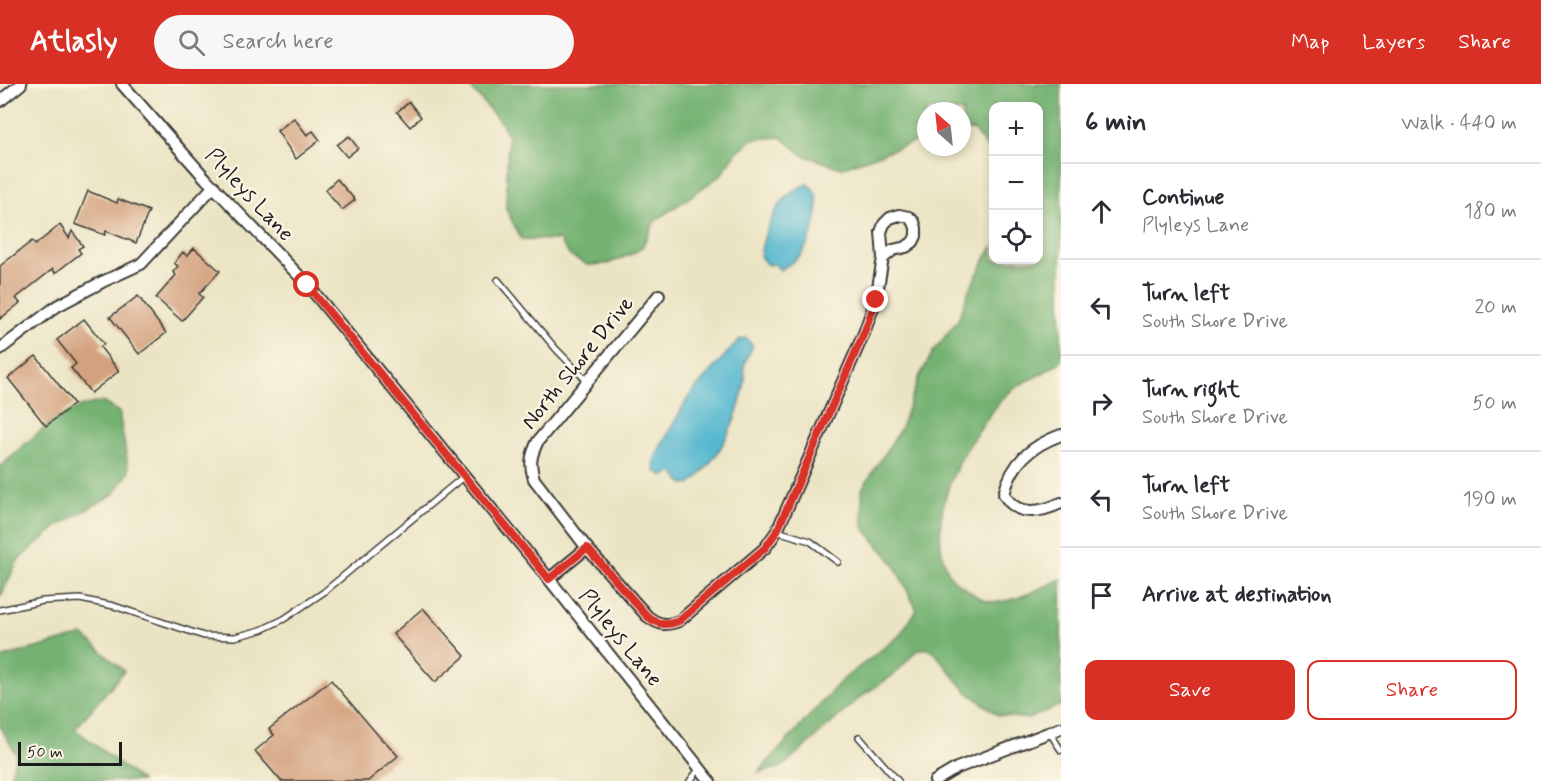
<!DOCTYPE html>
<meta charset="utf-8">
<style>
body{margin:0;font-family:Mynerve,sans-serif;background:#f7f7f7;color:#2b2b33}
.controls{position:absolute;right:18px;top:18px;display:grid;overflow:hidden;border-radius:12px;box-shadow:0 3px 9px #0003}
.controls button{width:54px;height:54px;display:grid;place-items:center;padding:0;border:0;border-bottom:2px solid #e1e1e2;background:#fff;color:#2b2b33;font:30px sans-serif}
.compass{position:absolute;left:917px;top:18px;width:54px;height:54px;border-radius:50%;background:#fff;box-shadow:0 3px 9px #0003;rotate:333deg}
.scale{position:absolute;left:18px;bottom:15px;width:104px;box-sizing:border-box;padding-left:6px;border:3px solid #1c1c1c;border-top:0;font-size:16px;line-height:21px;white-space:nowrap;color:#1c1c1c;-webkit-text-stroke:4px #fcf5e5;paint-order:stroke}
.stop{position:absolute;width:18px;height:18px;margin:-14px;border:4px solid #d93025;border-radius:50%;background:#fff}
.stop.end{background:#d93025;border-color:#fff;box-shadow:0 2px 6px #0008}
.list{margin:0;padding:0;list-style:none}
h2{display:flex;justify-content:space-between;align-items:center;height:78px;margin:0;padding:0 24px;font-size:26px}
h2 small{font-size:20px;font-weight:400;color:#7c7c81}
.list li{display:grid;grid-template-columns:39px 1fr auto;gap:18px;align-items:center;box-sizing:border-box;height:96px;padding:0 24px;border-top:2px solid #e1e1e2}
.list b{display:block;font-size:22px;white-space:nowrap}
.list p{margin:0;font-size:20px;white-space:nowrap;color:#7c7c81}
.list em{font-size:20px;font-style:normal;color:#7c7c81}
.actions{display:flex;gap:12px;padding:18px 24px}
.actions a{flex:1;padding:14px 0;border:2px solid #d93025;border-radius:12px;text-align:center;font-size:21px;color:#d93025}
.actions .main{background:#d93025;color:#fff}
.icon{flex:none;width:33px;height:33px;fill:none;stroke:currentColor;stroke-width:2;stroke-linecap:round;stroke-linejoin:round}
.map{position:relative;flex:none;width:1061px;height:697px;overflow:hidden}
header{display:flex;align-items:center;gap:36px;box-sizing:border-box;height:84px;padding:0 30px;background:#d93025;color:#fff}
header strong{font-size:28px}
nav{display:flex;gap:33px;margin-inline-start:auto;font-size:21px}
.search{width:420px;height:54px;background:#f7f7f7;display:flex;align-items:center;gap:15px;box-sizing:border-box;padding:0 21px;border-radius:33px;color:#7c7c81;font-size:22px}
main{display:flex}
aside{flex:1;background:#fff}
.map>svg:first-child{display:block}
</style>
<header>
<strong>Atlasly</strong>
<div class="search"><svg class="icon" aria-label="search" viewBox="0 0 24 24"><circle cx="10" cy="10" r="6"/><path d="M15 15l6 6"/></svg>Search here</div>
<nav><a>Map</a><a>Layers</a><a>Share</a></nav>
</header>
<main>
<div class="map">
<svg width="1061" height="697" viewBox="0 0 1061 697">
<rect width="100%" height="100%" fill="#fcf5e5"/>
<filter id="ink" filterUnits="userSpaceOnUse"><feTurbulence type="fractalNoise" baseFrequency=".0167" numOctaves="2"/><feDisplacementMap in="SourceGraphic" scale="12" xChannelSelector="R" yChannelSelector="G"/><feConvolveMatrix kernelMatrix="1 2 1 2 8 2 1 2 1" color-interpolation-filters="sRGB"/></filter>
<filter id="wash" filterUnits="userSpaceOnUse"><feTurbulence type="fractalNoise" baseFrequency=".008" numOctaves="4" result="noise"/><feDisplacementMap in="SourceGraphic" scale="24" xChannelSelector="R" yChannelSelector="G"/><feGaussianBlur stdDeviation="1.35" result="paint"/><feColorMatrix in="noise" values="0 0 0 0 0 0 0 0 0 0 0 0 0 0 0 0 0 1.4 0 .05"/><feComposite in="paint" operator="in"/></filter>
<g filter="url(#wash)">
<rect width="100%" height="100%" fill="#ebe4c4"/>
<g fill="#74b272" stroke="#486747" stroke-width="1.5">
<path d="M467 0H1061V277C1040 295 1015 297 998 320 981 343 963 367 952 394 940 423 934 462 950 491 954 498 962 502 968 506 972 509 978 514 983 516 1007 524 1040 504 1061 495V621L1028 635 998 631 966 607 934 568 925 564 916 567 895 590 863 611 782 683 758 689 841 597 899 552 917 526 894 480 863 443 862 405 901 344 918 295 933 268 958 236 969 206 988 170 993 163V176H1038V22H993V71L973 46 962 47V27H926V54L841 84 803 71 781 53 753 55 737 68 720 92 655 137 642 163 634 169 607 180 588 181 570 172 559 156 521 155 506 125 508 53 502 40Z"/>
<path d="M102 318 119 328 129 388 114 410 58 442 18 476 0 514V383C30 357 61 322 102 318Z"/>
<polygon points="83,551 124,587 75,645 141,697 10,697 16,670 0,642 0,576 4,573"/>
</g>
<g fill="#50b6cf" stroke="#366976" stroke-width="1.5">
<path d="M808 100C827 113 813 152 803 168 797 176 788 181 780 186L775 180 767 181 760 172C764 145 779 108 808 100Z"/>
<path d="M746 254 753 262C750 268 745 276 744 283 744 288 746 292 745 297 738 338 720 373 690 401L682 399 673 388 664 392 655 387 654 377 658 367 689 312 739 256Z"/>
</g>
<g id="blocks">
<g fill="#d3a17e">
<polygon points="409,18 421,33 410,43 397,28"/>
<polygon points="294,34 307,51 313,47 320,56 296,75 277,47"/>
<polygon points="349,52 358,64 347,73 337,61"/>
<polygon points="337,95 355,116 342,126 325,106"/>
<polygon points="88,107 117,119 118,115 149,127 136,159 106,147 105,151 75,140"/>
<polygon points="60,141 69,154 72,147 83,162 78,165 81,169 55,189 53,185 16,214 20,219 0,235 0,182 32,157 35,161"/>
<polygon points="194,164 220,187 199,210 203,213 182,237 156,214 176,191 173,188 178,182 174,179 183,168 187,172"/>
<polygon points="138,212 166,249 139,270 110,233"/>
<polygon points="84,235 104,260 100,263 119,287 91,309 71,284 76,280 57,256"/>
<polygon points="36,272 74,320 46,342 8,294"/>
<polygon points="423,524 465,572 435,598 393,550"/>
<polygon points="331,596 383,657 384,656 398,672 368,697 281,697 255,667 274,651 269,645"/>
</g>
</g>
</g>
<g filter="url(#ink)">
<use href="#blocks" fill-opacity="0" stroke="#3b3a35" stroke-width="1.5"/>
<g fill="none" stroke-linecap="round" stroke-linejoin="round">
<g stroke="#3b3a35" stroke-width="8">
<g id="lane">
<polyline points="498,196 556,265 588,298"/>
<polyline points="777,447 810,457 838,478"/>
<polyline points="0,526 43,517 80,515 114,522 204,552 235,553 261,546 284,535 324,508 463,393"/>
<polyline points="1050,649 1061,666"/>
<polyline points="859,653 898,697"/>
<polyline points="690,697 700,684"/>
</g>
</g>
<g stroke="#3b3a35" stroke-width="14">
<g id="street">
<polyline points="122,0 206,95 307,200 549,495 710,697"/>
<polyline points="0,17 21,0"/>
<polyline points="0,265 57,222 102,198 141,180 214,102"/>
<path d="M1061 351C1031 362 1012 378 1004 410 1016 433 1040 429 1061 419"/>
<path d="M587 464 534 395C529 379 531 371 538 357L659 211"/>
<path d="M549 495 587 464 647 532C659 541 665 542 679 537L765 464 777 447 864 249 876 215 883 174 881 148 884 140 890 134 899 131 909 133 914 138 916 144V152L913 158 906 163 893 166 883 174"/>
<polyline points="935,697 957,684 1061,644"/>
</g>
</g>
<use href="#lane" stroke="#fff" stroke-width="5"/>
<use href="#street" stroke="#fff" stroke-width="10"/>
</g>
</g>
<g fill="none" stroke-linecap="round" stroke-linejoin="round" filter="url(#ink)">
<path stroke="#d93025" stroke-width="8" d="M307 201 549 495 587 464 647 532C659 541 665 542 679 537L765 464 777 447 864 249 876 216"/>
</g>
<g text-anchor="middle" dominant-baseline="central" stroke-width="4.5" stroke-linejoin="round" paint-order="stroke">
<g font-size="22" fill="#1c1c1c" stroke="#fcf5e5">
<text transform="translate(249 111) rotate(47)">Plyleys Lane</text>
<text transform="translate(578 279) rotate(-51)">North Shore Drive</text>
<text transform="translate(620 554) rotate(51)">Plyleys Lane</text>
</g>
</g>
</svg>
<div class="controls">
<button>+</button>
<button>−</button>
<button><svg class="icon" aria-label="locate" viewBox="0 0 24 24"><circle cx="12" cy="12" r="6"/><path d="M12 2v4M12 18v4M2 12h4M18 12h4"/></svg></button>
</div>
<svg class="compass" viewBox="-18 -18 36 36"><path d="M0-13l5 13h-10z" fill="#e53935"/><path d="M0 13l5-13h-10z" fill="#7c7c81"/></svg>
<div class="scale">50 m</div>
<div class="stop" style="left:307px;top:201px"></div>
<div class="stop end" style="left:876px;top:216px"></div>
</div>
<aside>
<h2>6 min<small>Walk · 440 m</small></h2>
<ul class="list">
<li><svg class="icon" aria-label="ahead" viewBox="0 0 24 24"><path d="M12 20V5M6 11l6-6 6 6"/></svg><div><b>Continue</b><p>Plyleys Lane</p></div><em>180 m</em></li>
<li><svg class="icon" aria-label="left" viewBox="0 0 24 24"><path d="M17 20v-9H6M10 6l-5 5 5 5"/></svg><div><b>Turn left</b><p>South Shore Drive</p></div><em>20 m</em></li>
<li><svg class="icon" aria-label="right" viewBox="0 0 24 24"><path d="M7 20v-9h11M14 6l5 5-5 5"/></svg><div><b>Turn right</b><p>South Shore Drive</p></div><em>50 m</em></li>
<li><svg class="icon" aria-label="left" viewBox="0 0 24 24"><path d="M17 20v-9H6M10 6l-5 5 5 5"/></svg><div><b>Turn left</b><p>South Shore Drive</p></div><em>190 m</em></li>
<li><svg class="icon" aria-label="arrive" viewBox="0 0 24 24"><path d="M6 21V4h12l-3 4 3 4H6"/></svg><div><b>Arrive at destination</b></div></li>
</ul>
<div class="actions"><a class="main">Save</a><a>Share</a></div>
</aside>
</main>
